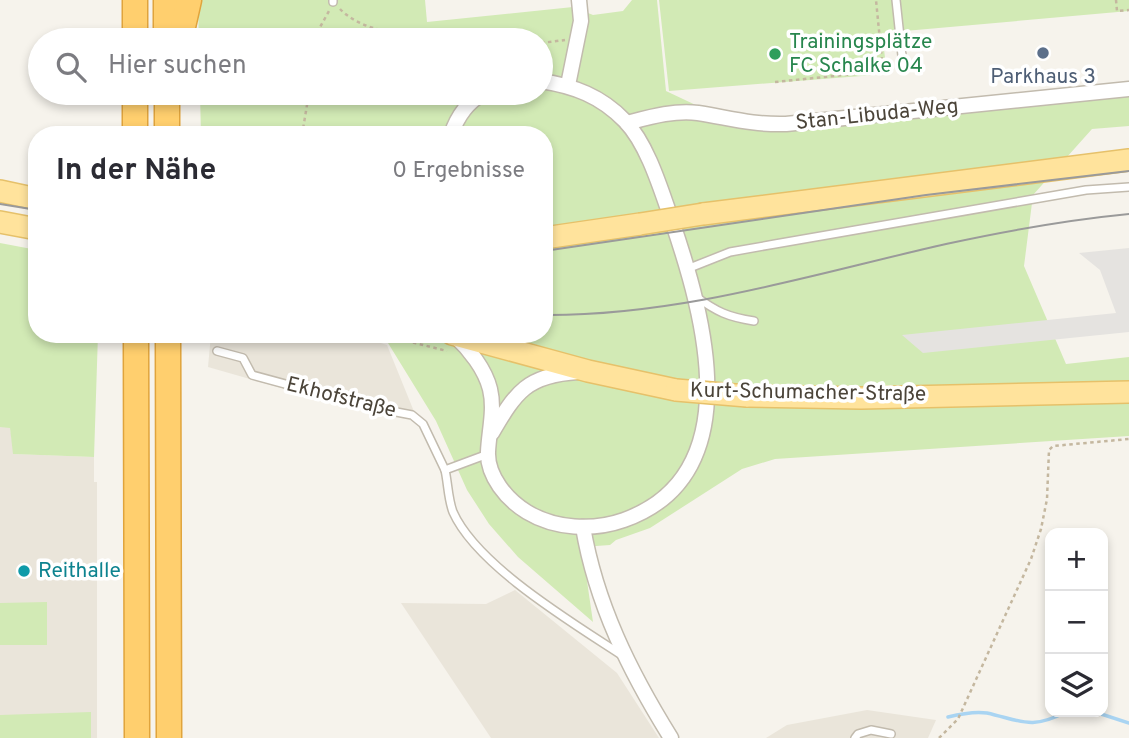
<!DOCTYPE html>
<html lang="de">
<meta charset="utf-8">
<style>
body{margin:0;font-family:Overpass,sans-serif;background:#f2f2f3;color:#2b2b33}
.controls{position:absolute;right:21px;bottom:21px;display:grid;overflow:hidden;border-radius:14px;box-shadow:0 4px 10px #0003}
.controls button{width:63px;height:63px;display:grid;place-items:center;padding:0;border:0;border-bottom:2px solid #e1e1e2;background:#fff;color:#2b2b33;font:35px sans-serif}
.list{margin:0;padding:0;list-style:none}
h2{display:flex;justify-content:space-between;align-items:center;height:91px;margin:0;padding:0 28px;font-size:30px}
h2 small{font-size:23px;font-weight:400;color:#7c7c81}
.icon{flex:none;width:38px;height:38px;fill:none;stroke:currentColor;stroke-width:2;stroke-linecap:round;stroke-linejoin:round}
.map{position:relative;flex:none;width:1129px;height:738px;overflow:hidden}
.search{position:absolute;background:#fff;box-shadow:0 4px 10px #0003;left:28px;top:28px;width:525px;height:77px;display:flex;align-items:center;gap:18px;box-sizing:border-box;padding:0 24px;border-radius:38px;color:#7c7c81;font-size:26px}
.panel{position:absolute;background:#fff;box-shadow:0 4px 10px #0003;left:28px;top:126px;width:525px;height:217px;border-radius:28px}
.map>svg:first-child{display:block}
</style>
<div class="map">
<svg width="1129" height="738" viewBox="0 0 1129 738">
<rect width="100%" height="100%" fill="#f6f3ec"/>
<g fill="#eae5da">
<polygon points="211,334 353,334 387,345 415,414 301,384 299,393 208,367"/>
<polygon points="0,427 10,427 14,454 94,457 94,482 97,482 97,738 0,738"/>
<polygon points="515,590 617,673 659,738 491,738 401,603 486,604"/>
<polygon points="867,710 936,720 928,738 766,738 787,725"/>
</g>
<g fill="#d2eab5">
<polygon points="201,0 425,0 427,22 573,7 593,15 623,11 632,0 657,0 666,91 719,116 762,126 1129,90 1129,126 1092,129 1033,195 1024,266 1066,364 1129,357 1129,436 775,459 742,469 650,528 616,540 610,545 582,547 593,622 518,557 489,524 467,490 436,421 388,343 358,334 544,334 544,135 201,135 200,93 541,93 541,40 199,40 198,10"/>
<polygon points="659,0 1129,0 1129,11 882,33 887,74 669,91"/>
<polygon points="0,243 37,250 37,334 98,334 94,457 13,454 10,428 0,427"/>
<polygon points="47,602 47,645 0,645 0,603"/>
<polygon points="91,712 91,738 0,738 0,715"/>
</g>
<polygon fill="#e5e3e0" points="1129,248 1129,332 923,353 902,335 1116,313 1100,270 1079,253"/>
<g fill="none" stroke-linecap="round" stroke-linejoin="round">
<g stroke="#a9d4f2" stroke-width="3.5">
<polyline points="1095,712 1129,723"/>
<path d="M948 717C960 714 974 711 987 713 1022 721 1031 730 1066 712"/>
</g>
<g stroke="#c2bbae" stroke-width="10">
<g id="service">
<polyline points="333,0 333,2"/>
<polyline points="896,0 903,65"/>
<polyline points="687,269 730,252 775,244 1086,190 1129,187"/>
<path d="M695 296C717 312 728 317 754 321"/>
<polyline points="217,351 243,358 252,375 370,407 412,415 423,424 445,470 488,454"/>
<path d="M445 470C448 483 448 499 453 512 477 566 573 623 623 656"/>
<polyline points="855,738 858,734 871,730 891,734"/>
</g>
</g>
<g stroke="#c2bbae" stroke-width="17">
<g id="minor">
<polyline points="568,85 581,21 579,0"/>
<path d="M627 123C650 117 674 110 698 113 730 118 752 125 786 124L1129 89"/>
<path d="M451 135C457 117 467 102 484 93"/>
<path d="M455 336C469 349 485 369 490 389 495 410 489 430 488 452 487 476 507 500 527 512 555 529 593 531 624 520 750 475 704 315 672 221 661 190 648 145 625 121 601 96 574 86 541 81"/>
<path d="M492 433C516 392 527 375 578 372"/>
<path d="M583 527C596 604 630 672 671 738"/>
</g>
</g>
<g stroke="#e6c16a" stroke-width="24">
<g id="primary">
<polyline points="0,191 37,199"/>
<polyline points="703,214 1129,160"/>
<polyline points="0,222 37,229"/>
<polyline points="544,238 640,224"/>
<polyline points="452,334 588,371 676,390"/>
<polyline points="747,396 861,398 1129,392"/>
</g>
</g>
<g stroke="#e0a43c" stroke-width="27">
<g id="motorway">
<polyline points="135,0 135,40"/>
<polyline points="166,0 166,40"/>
<polyline points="180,40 189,0"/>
<polyline points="135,93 135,135"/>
<polyline points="167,93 167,135"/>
<polyline points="136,334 137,738"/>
<polyline points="168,334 169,738"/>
</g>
</g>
<g stroke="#c4b79f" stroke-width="2.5" stroke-dasharray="3.5 3.5" stroke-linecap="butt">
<polyline points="1116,0 1117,11 1129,10"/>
<path d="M340 9C363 33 410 36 442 40"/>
<polyline points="318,40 319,29 329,11"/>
<polyline points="541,43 565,40"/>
<polyline points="775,82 883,71 876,0"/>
<polyline points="302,135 309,93"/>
<polyline points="379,334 447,351"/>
<polyline points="939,738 958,719 1031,559 1041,529 1047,499 1049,450 1053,446 1129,439"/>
</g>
<use href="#service" stroke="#fff" stroke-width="7"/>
<use href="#minor" stroke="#fff" stroke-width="14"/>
<use href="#primary" stroke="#ffe39c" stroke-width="21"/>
<use href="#motorway" stroke="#ffcf6e" stroke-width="24"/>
<g stroke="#9a9a9a" stroke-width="2">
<polyline points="0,204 37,210"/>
<polyline points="544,251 926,195 1129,171"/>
<path d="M544 315C682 316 813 274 946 244 1006 231 1067 220 1129 214"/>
</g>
<g stroke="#e6c16a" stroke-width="24" stroke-linecap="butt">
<g id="primary-bridge">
<polyline points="640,224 703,214"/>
<polyline points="676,390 747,396"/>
</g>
</g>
<use href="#primary-bridge" stroke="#ffe39c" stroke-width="21"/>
</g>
<circle fill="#5c6f8a" stroke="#fff" stroke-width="2.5" cx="1043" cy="53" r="7"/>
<circle fill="#2e9e5b" stroke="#fff" stroke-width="2.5" cx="775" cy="54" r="7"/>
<circle fill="#0f9aa8" stroke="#fff" stroke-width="2.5" cx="24" cy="571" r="7"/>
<g text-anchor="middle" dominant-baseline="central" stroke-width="7" stroke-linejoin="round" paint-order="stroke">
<g font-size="21" fill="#27864d" stroke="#fff" text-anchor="start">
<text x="789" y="42">Trainingsplätze<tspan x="789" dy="24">FC Schalke 04</tspan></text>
</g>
<g font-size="21" fill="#4e5e75" stroke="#fff">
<text x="1043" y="77">Parkhaus 3</text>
</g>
<g font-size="21" fill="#4b4439" stroke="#fff">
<text transform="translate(877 115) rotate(-6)">Stan-Libuda-Weg</text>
<text transform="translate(808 393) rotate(1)">Kurt-Schumacher-Straße</text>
<text transform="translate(341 398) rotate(14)">Ekhofstraße</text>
</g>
<g font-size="21" fill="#0d838f" stroke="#fff" text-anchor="start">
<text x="38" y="571">Reithalle</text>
</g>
</g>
</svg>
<div class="controls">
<button>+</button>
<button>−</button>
<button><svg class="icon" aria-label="layers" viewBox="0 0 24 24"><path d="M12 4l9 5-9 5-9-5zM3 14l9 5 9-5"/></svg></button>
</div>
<div class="search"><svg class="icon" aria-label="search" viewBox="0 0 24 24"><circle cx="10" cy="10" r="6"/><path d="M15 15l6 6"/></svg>Hier suchen</div>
<section class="panel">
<h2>In der Nähe<small>0 Ergebnisse</small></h2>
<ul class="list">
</ul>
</section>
</div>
